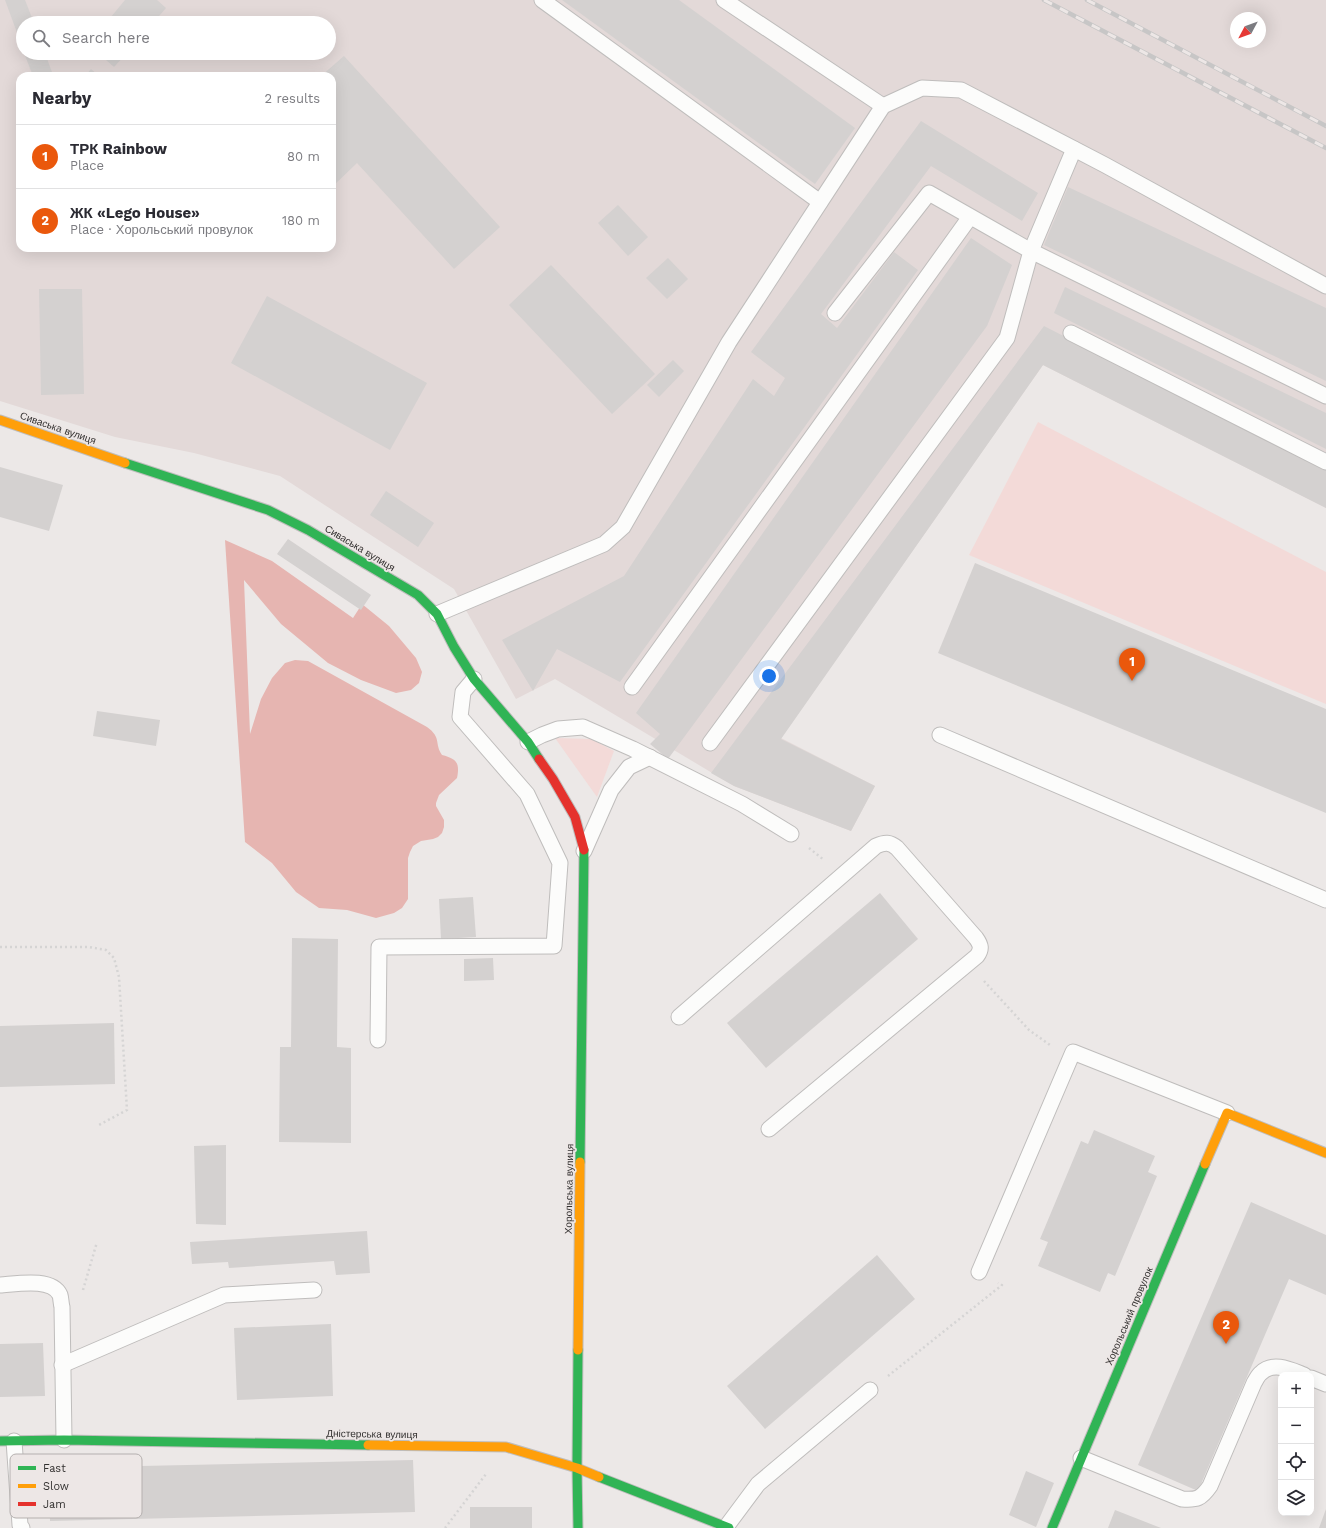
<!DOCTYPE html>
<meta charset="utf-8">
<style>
body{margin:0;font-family:"Work Sans",sans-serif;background:#f2f2f3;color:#2b2b33}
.controls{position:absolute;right:12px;bottom:12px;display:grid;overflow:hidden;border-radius:8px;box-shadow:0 4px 16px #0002}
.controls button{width:36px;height:36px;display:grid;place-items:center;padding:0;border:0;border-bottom:1px solid #e1e1e2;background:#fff;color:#2b2b33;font:20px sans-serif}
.compass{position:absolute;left:1230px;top:12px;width:36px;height:36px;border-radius:50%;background:#fff;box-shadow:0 4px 16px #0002;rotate:229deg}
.you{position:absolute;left:769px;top:676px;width:14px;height:14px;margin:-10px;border:3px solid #fff;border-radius:50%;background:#1a73e8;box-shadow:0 0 0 6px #1a73e833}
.badge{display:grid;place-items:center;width:26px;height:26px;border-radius:50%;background:#ea580c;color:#fff;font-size:13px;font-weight:700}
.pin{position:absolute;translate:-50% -33px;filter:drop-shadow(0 1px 2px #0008)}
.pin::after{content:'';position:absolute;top:21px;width:14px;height:12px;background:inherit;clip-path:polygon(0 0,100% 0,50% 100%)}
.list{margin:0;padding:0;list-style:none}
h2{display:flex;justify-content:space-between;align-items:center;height:52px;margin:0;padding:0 16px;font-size:17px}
h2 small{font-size:13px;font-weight:400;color:#7c7c81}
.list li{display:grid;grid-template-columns:26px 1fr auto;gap:12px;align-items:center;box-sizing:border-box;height:64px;padding:0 16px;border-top:1px solid #e1e1e2}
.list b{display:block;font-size:15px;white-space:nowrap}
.list p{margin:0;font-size:13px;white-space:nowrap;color:#7c7c81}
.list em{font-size:13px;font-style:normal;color:#7c7c81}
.icon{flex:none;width:22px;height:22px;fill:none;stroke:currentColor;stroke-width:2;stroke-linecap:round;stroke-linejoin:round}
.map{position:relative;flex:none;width:1326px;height:1528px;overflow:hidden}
.search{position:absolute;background:#fff;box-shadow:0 4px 16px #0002;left:16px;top:16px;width:320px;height:44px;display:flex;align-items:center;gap:10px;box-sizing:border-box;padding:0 14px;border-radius:22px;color:#7c7c81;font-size:15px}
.panel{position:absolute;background:#fff;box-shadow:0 4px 16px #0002;left:16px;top:72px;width:320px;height:180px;border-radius:12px}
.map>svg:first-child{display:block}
</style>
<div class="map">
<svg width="1326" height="1528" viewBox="0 0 1326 1528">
<rect width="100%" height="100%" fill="#ece8e7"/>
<path fill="#e3d9d8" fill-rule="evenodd" d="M0 0H1326V508L1043 365 781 738 875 786 851 831 734 786 555 679 516 699 454 589 280 476 194 453 115 437 0 401ZM1236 18H1260V42H1236ZM23 23H329V53H23ZM20 76H332V248H20Z"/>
<g fill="#f3dad8">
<polygon points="1038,422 1326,572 1326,704 969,555"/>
<polygon points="555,738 591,739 614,751 597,797"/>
</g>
<path fill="#e6b5b1" d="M225 540 272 561 353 618 362 604 389 626 416 658 422 672 419 683 411 690 396 693 361 680 328 663 281 624 244 580 250 734 261 699 272 678 285 663 295 660 308 661 427 727C442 738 434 743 442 755 457 759 460 763 457 778L439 795 436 803V806L444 820V827L442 833 438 837 433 839 421 841 413 846 410 852 408 858V899L402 908 394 913 376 918 347 910 319 908 296 892 272 863 245 842Z"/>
<g fill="#d4d1d0">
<polygon points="5,0 25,0 34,23 23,23 23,49"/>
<polygon points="125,0 157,0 166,8 153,23 106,23"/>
<polygon points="562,0 679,0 855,128 815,184"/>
<polygon points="24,53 45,53 53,75 33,76"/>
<polygon points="98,53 127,53 114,67"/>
<polygon points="344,56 500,227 454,269 357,163 332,187 332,76 321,76"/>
<polygon points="91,69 99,76 85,76"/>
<polygon points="921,121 1038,193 1022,221 931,166 821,314 837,328 894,252 918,270 620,682 557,649 533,691 502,640 624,576 753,379 774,396 785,378 751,352"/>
<polygon points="1068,187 1326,308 1326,381 1044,245"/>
<polygon points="618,205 648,237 628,256 598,223"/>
<polygon points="971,238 1012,265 987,326 668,759 650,744 660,734 636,713"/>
<polygon points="668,258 688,279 667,299 646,278"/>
<polygon points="551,265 655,374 612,414 509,305"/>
<polygon points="1065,287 1326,413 1326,449 1054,313"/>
<polygon points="39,289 82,289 84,394 41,395"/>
<polygon points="267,296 427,383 390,450 231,363"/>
<polygon points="1044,326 1326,470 1326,508 1043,365 781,739 875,786 851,831 734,786 711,773"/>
<polygon points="673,360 684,371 659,397 647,385"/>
<polygon points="0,467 63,485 49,531 0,517"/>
<polygon points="386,491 434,523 418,547 370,515"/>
<polygon points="288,539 371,595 361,610 277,554"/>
<polygon points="975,563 1326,709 1326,813 938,653"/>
<polygon points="97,711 160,720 156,746 93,736"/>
<polygon points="880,893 918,939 766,1068 727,1023"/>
<polygon points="473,897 476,937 441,939 439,899"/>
<polygon points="292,938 338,939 337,1047 351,1048 351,1143 279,1142 280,1047 291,1047"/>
<polygon points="493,958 494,980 464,981 464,959"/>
<polygon points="114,1023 115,1084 0,1087 0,1026"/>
<polygon points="1094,1130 1155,1156 1148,1172 1157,1176 1115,1276 1108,1273 1100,1292 1038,1266 1048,1242 1040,1239 1081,1141 1088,1144"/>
<polygon points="226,1145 226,1225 196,1224 194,1146"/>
<polygon points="1251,1202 1326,1235 1326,1295 1289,1279 1198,1491 1138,1465"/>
<polygon points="367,1231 370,1273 336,1275 334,1261 229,1268 228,1262 192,1264 190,1242"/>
<polygon points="877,1255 915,1299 765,1429 727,1386"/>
<polygon points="331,1324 333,1396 237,1400 234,1328"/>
<polygon points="43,1343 45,1396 0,1397 0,1344"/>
<polygon points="413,1460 415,1512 50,1521 49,1468"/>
<polygon points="1026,1471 1054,1483 1036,1527 1009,1515"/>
<rect x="470" y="1507" width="62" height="21"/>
<polygon points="1326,1509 1326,1528 1319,1528"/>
<polygon points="1115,1510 1161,1528 1108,1528"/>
</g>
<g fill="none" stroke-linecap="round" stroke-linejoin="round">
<g stroke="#bfbdbc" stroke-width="17">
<g id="lane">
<polyline points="542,0 820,202"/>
<polyline points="724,0 883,106"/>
<polyline points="1074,149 1031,251 1326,396"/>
<polyline points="1071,333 1326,462"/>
<polyline points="437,614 604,544 623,527 729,342 883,106 922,88 961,90 1105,165 1326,286"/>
<polyline points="632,687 970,217"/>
<polyline points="940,735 1326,900"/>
<polyline points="528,742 542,735 558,729 583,727 633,749 742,804 791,834"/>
<polyline points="710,743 1007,338 1031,251 929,193 835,313"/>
<polyline points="584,851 611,790 629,767 650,757"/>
<path d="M679 1017 876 846C885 842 890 842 897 848L976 938C981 945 982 949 977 956L769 1129"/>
<polyline points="378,1040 379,947 554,946 560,863 527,794 460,717 463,692 474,679"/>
<polyline points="979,1272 1073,1052 1227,1113"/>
<path d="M0 1285C16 1284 52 1277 60 1295 61 1298 61 1304 62 1307L64 1440"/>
<polyline points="62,1365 224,1295 314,1290"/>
<polyline points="1311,1378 1326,1384"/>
<polyline points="14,1441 20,1525 22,1528"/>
<path d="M1081 1458 1182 1499C1197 1500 1201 1499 1210 1486L1254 1383C1256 1380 1258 1375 1261 1373 1273 1361 1291 1370 1304 1375"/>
<polyline points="726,1527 758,1484 870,1390"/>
</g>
</g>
<g stroke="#bfbdbc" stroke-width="11">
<g id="fast">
<polyline points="125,463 268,510 308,530 418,595 437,614 454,647 474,679 528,742 539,759"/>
<polyline points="580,1162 584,850"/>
<polyline points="0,1441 64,1440 368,1445"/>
<polyline points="599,1477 729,1528"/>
<polyline points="578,1528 577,1468 578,1350"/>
<polyline points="1052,1528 1205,1164"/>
</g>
</g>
<g stroke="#bfbdbc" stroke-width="11">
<g id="slow">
<polyline points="0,420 125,463"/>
<polyline points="1205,1164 1227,1113 1326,1153"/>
<polyline points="578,1350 580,1162"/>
<polyline points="368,1445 506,1447 577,1468 599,1477"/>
</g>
</g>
<g stroke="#bfbdbc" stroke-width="11">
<polyline id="jam" points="539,759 553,779 575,817 584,850"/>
</g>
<g stroke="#d5d4d4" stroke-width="2.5" stroke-dasharray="2 3" stroke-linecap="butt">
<polyline points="809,848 824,860"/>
<polyline points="0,947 89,947 106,950 114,958 119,977 127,1110 97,1126"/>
<polyline points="984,981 1029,1030 1050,1045"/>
<polyline points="83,1290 97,1242"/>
<polyline points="888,1376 1002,1285 998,1283"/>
<polyline points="445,1528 486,1474"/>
</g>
<use href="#lane" stroke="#fcfcfb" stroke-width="15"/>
<use href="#fast" stroke="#30b455" stroke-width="9"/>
<use href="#slow" stroke="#ff9f0a" stroke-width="9"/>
<use href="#jam" stroke="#e5322d" stroke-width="9"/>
<g stroke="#c7c6c6" stroke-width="4.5">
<g id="rail">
<polyline points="1044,0 1326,148"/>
<polyline points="1087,0 1326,126"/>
</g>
</g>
<use href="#rail" stroke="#ede7e6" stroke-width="3" stroke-dasharray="9" stroke-linecap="butt"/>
</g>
<g text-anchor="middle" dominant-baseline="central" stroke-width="3.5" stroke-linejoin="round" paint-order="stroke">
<g font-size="10" fill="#32302f" stroke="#ede7e6">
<text transform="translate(58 428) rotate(19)">Сиваська вулиця</text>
<text transform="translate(360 548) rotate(31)">Сиваська вулиця</text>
<text transform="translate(569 1189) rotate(-89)">Хорольська вулиця</text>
<text transform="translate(1129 1316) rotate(-67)">Хорольський провулок</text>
<text transform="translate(372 1434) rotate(1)">Дністерська вулиця</text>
</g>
</g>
<rect x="10" y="1454" width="132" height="64" rx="6" fill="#ede7e6" stroke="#b5b0af" stroke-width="1"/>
<rect x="18" y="1466" width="18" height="4" fill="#30b455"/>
<rect x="18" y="1484" width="18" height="4" fill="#ff9f0a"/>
<rect x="18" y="1502" width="18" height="4" fill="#e5322d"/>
<g font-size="11" fill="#32302f">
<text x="43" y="1472">Fast</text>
<text x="43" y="1490">Slow</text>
<text x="43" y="1508">Jam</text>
</g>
</svg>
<div class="controls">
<button>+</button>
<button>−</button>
<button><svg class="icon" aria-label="locate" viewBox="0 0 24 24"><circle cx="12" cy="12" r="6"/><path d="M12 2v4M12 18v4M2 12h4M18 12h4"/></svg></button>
<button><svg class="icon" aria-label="layers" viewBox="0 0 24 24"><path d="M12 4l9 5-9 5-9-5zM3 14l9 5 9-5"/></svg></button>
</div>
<svg class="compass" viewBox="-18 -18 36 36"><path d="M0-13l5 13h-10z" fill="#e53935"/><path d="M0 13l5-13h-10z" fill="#7c7c81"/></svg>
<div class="you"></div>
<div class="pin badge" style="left:1132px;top:681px">1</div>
<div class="pin badge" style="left:1226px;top:1344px">2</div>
<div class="search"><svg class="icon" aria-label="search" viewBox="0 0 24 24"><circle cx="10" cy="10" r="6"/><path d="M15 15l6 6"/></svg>Search here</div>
<section class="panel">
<h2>Nearby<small>2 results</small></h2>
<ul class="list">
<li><span class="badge">1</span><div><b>ТРК Rainbow</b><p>Place</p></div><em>80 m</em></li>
<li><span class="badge">2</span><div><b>ЖК «Lego House»</b><p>Place · Хорольський провулок</p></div><em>180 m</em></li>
</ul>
</section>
</div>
